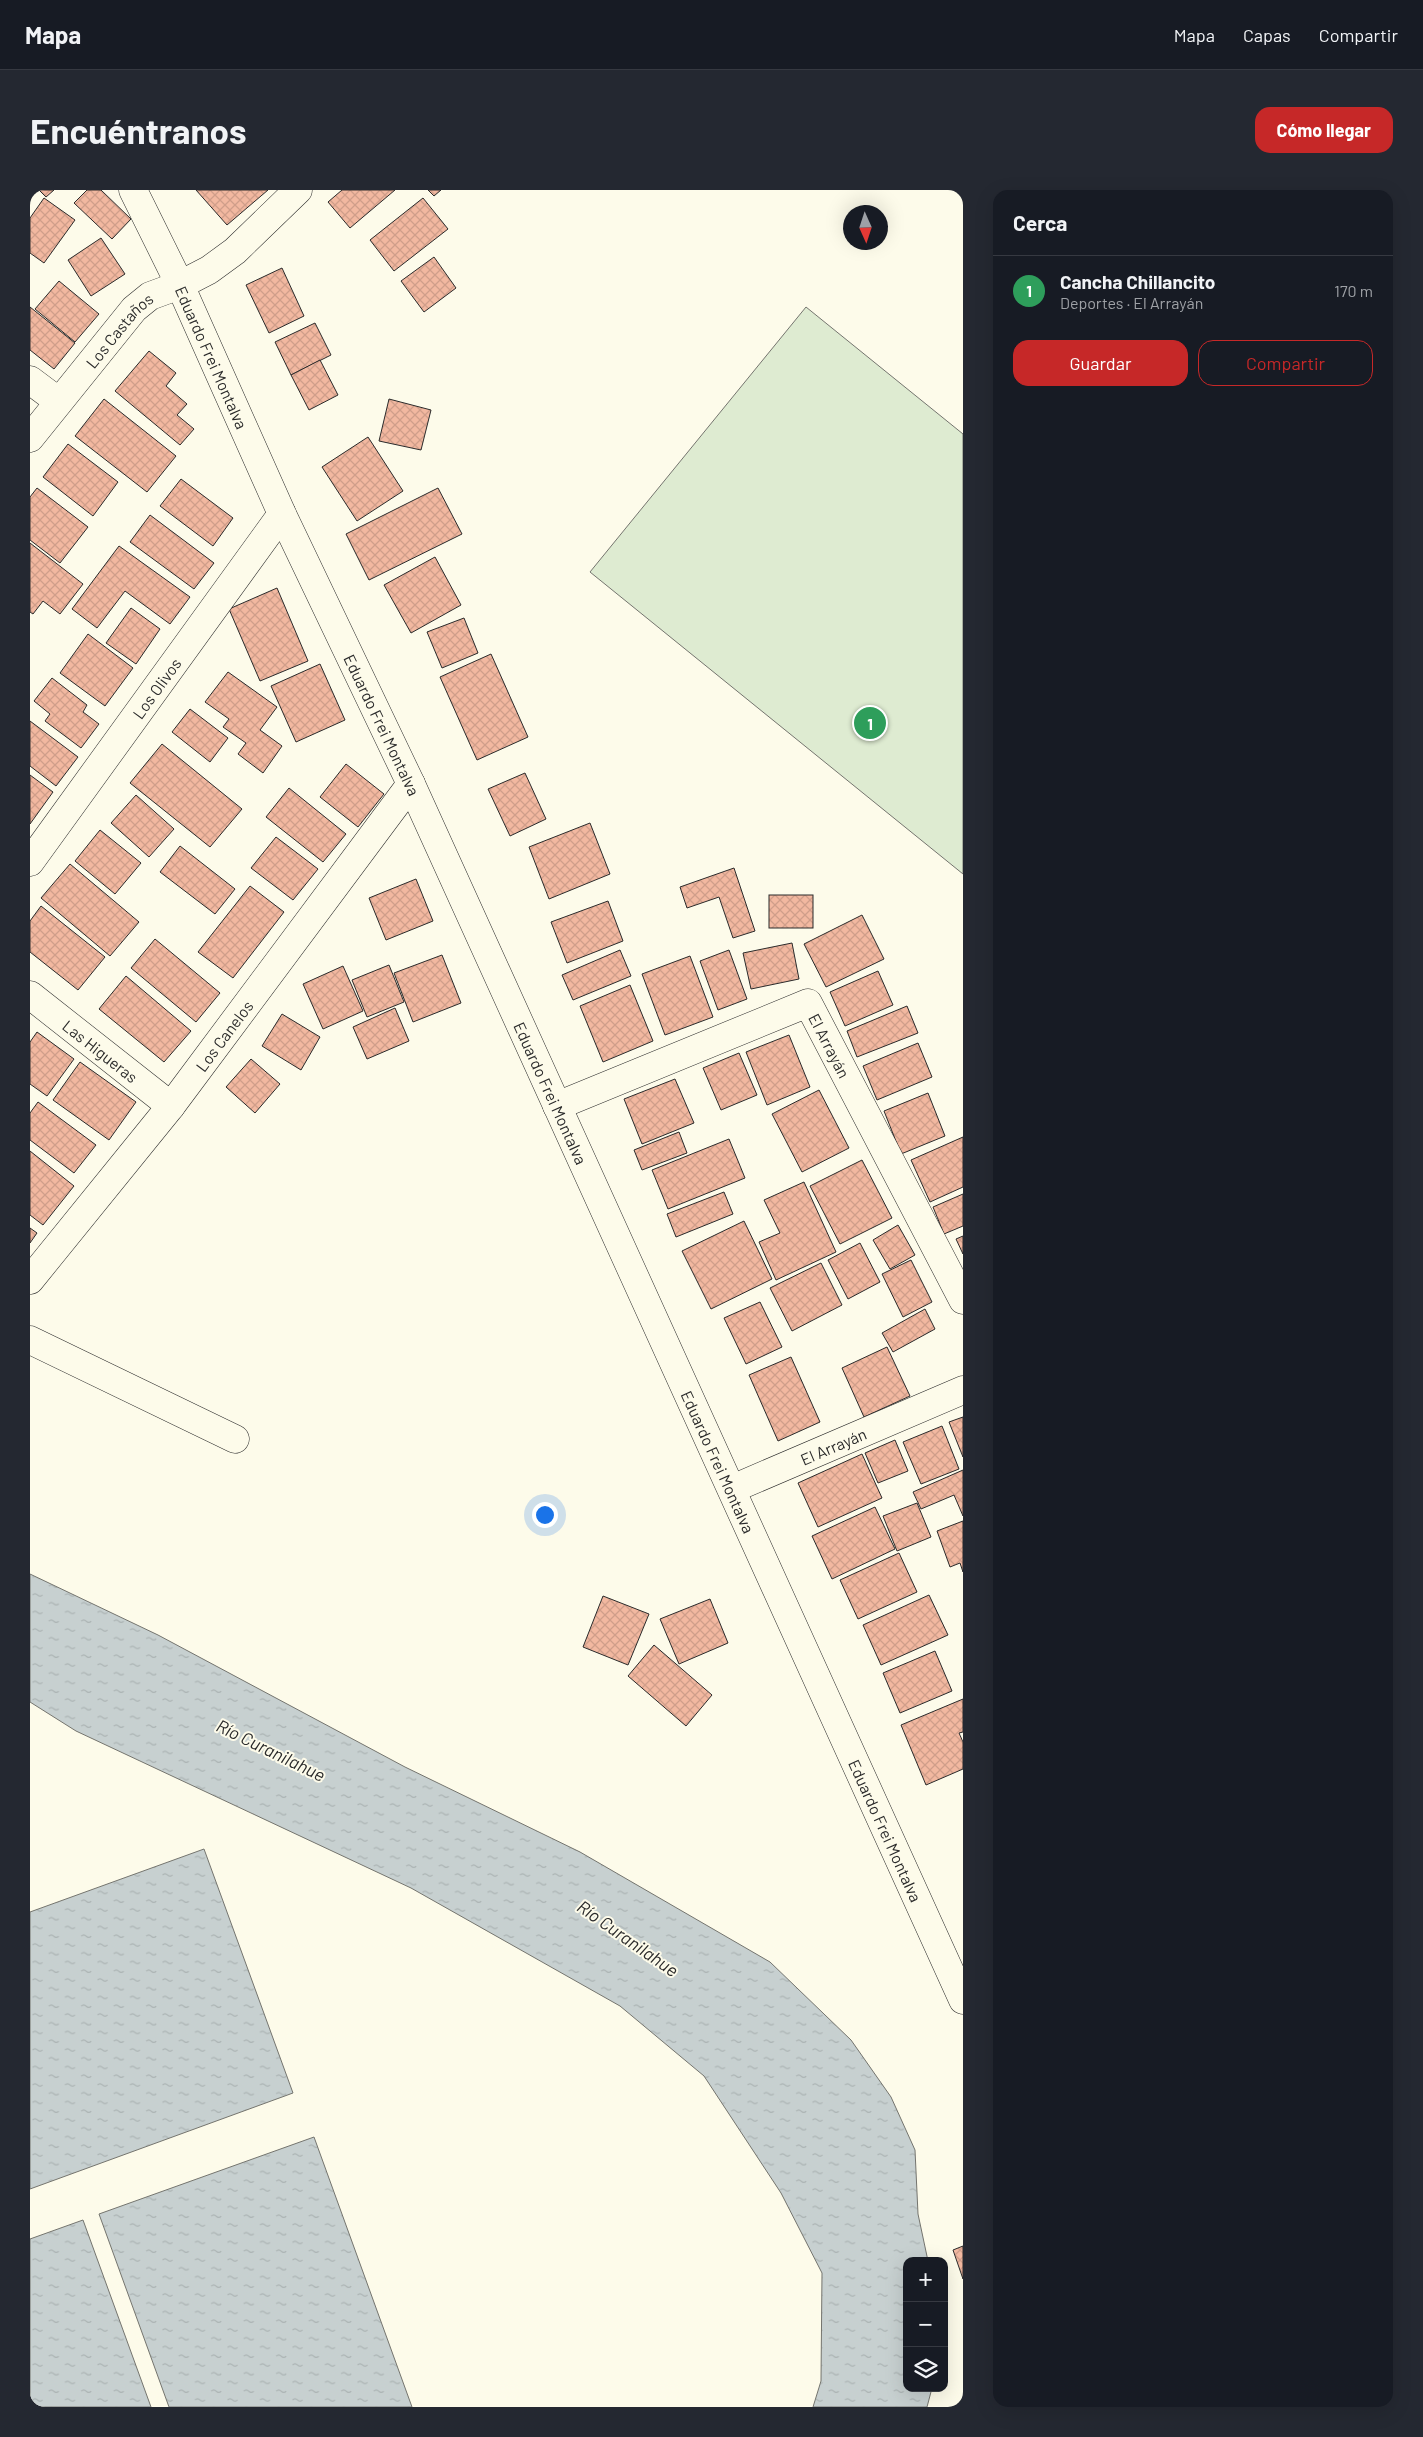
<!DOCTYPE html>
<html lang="es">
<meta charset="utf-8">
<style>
body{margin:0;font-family:Barlow,sans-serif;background:#242831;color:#f1f3f6}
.controls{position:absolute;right:15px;bottom:15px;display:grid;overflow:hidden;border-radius:10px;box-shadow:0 5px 20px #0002}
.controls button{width:45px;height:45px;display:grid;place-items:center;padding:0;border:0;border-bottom:1px solid #363941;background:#171b24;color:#f1f3f6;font:25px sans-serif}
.compass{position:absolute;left:813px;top:15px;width:45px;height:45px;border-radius:50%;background:#171b24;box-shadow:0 5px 20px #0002;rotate:177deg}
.you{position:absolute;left:514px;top:1324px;width:18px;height:18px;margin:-12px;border:4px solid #fff;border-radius:50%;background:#1a73e8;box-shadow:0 0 0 8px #1a73e833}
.badge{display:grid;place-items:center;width:32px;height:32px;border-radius:50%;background:#c62828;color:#fff;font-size:16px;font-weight:700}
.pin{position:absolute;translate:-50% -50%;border:2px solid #fff;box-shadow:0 1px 5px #0006}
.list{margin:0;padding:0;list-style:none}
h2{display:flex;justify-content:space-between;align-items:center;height:65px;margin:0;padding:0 20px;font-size:21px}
h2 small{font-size:16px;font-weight:400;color:#9ea1a6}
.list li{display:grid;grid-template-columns:32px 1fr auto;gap:15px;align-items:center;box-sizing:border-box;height:70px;padding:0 20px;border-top:1px solid #363941}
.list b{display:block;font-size:19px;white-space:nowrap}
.list p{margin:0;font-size:16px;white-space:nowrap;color:#9ea1a6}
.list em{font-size:16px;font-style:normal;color:#9ea1a6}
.actions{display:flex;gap:10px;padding:15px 20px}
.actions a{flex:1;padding:11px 0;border:1px solid #c62828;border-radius:15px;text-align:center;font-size:18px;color:#c62828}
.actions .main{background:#c62828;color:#fff}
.icon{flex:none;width:28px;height:28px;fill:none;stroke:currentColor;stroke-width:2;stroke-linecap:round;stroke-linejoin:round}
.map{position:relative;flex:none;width:933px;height:2217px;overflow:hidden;border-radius:15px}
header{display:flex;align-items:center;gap:30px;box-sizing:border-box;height:70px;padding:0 25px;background:#171b24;border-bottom:1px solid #363941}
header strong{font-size:24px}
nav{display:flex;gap:28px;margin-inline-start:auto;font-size:18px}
.intro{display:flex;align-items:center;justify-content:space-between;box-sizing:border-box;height:120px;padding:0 30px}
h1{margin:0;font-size:35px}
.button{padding:12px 22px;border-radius:15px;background:#c62828;color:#fff;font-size:18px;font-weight:700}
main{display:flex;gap:30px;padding:0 30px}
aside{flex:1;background:#171b24;border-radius:15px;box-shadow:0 5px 20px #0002}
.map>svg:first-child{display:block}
</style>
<header>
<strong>Mapa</strong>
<nav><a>Mapa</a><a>Capas</a><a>Compartir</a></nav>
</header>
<div class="intro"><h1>Encuéntranos</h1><a class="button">Cómo llegar</a></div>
<main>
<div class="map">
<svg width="933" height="2217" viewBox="0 0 933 2217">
<defs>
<pattern id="water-ripples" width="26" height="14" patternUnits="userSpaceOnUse" patternTransform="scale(1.25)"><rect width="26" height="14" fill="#c7d0d0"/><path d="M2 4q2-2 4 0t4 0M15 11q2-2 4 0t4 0" fill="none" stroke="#abb3b3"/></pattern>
<pattern id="building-cross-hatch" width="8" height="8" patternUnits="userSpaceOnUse" patternTransform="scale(1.25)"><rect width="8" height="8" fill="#f2b8a0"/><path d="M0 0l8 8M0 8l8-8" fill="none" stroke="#d09e8a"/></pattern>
</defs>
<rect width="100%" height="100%" fill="#fdfbea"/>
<polygon fill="#deebd1" stroke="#74746e" points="776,117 933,244 933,684 560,382"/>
<g fill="url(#water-ripples)" stroke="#74746e">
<polygon points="0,1384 128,1445 375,1577 550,1662 740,1772 821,1850 861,1907 885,1960 888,2024 898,2071 877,2071 877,2198 902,2198 897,2217 783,2217 791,2191 792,2083 751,2003 674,1886 590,1816 381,1698 46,1541 0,1512"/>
<polygon points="174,1659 263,1903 0,1999 0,1722"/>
<polygon points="284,1947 382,2217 139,2217 69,2024"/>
<polygon points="53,2030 121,2217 0,2217 0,2049"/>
</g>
<g fill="url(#building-cross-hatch)" stroke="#2b2b2b">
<polygon points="9,0 24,0 16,7"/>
<polygon points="57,0 71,0 101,29 82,49 44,13"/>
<polygon points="166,0 238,0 197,35"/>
<polygon points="312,0 365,0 320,38 298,12"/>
<polygon points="398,0 411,0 404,6"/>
<polygon points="14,8 45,30 14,73 0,63 0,28"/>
<polygon points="393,8 418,39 364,81 340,50"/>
<polygon points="71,48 95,84 61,106 38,70"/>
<polygon points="404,67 426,98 394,122 371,91"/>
<polygon points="252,78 274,126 239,143 216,95"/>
<polygon points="29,91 69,124 45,152 5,119"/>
<polygon points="0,117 45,153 24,179 0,160"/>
<polygon points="285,133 301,165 261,185 245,152"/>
<polygon points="119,161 146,183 136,196 157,214 147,225 164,239 150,255 85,201"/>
<polygon points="290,170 308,205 279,220 261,185"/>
<polygon points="74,209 146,266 117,302 45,246"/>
<polygon points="359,209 401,220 391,260 349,251"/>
<polygon points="338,247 373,301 327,331 292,277"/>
<polygon points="38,254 88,292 63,326 13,287"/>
<polygon points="151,289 203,328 183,356 130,316"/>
<polygon points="7,298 58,337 30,373 0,350 0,307"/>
<polygon points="408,298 432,344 339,390 316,344"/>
<polygon points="120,325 184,373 164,399 100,352"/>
<polygon points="0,353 53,394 30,424 13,411 3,424 0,422"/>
<polygon points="89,356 160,407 140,434 95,401 67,438 42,419"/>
<polygon points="405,367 431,415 381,443 354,395"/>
<polygon points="247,398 278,471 230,491 199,419"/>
<polygon points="101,418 130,439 106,474 76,453"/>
<polygon points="434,428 448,463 412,478 397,442"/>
<polygon points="58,444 103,478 75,516 30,483"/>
<polygon points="461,464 498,547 447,570 410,487"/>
<polygon points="290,474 315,530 266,552 241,496"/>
<polygon points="198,482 247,517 230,540 252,556 233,583 208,564 216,553 193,537 199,529 175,512"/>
<polygon points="22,488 57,515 53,522 69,534 51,558 15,531 20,524 4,511"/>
<polygon points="160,519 198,548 180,572 142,542"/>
<polygon points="0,531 48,567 26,596 0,576"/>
<polygon points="132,554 212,619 180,657 100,593"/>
<polygon points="316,574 354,604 328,637 290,607"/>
<polygon points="495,583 516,629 480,646 458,599"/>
<polygon points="0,585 23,602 0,634"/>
<polygon points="259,598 316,644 293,672 236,627"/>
<polygon points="106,605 144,639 119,667 81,633"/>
<polygon points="560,633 580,684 519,709 499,657"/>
<polygon points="70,640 111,673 85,704 45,671"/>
<polygon points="246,647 288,679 263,710 221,678"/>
<polygon points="150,656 205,699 185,724 130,682"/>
<polygon points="40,674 109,732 80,766 11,708"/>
<polygon points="704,678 725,741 703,748 689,707 657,718 650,697"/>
<polygon points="386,689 403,731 356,750 339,708"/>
<polygon points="220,696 254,722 203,788 168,762"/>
<rect x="739" y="705" width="44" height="33"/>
<polygon points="578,711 593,751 537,773 521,732"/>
<polygon points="11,716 75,767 48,800 0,762 0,731"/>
<polygon points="832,725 854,769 796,797 774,754"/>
<polygon points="125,749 190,803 166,832 101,778"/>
<polygon points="762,753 769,789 721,799 713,763"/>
<polygon points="590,760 601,786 543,810 532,785"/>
<polygon points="699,760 717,809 688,820 670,771"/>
<polygon points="412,765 431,813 383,832 364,783"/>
<polygon points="660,766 683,827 635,845 612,784"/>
<polygon points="359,775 374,812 337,827 322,790"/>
<polygon points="313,776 333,821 293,839 273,794"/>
<polygon points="848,781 863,815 815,836 800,802"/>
<polygon points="96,786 161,841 134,872 69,819"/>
<polygon points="600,795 623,851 573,872 550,816"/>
<polygon points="877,816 888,843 827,867 817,841"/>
<polygon points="365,818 379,851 337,869 323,837"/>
<polygon points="252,824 290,847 271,880 232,856"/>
<polygon points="7,842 44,869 17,906 0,894 0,852"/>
<polygon points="759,845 780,897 737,915 716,862"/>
<polygon points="888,853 902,887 847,910 833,876"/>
<polygon points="709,863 727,905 691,920 673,878"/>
<polygon points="221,869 250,894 225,923 196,897"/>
<polygon points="50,872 106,912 79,950 23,910"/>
<polygon points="645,889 664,933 612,954 594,909"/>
<polygon points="789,900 819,958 772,982 742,924"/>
<polygon points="898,903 915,946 871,964 854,921"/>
<polygon points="8,912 66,955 44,983 0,950 0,923"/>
<polygon points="649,942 657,963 612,980 604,960"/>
<polygon points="933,947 933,997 900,1012 881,970"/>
<polygon points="699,949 715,988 638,1019 622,980"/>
<polygon points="0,961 44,996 13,1035 0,1025"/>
<polygon points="832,970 862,1028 810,1054 780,996"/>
<polygon points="774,992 806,1062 746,1090 729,1052 750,1043 734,1010"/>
<polygon points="694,1002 703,1024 646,1047 637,1024"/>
<polygon points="933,1004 933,1036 914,1044 903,1017"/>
<polygon points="714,1031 742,1089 681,1119 652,1061"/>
<polygon points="868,1035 885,1065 860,1079 843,1050"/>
<polygon points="0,1038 7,1043 0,1053"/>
<polygon points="933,1046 933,1064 926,1049"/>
<polygon points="830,1053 850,1092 818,1109 798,1070"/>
<polygon points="881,1070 902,1112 873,1127 852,1084"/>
<polygon points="791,1073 812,1115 762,1141 740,1098"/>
<polygon points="730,1112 752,1157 716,1174 694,1128"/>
<polygon points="895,1119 905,1139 863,1162 852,1143"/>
<polygon points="857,1157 880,1206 834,1227 812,1178"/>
<polygon points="761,1167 790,1232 748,1251 719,1185"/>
<polygon points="933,1227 933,1267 919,1232"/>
<polygon points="912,1236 929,1279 891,1294 873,1252"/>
<polygon points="865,1250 878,1281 848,1293 835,1263"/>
<polygon points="832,1264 852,1308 788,1337 768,1293"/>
<polygon points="933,1280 933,1326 924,1305 891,1319 883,1302"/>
<polygon points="887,1313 901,1347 867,1361 853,1326"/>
<polygon points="845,1317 865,1359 802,1389 782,1346"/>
<polygon points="933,1331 933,1382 930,1373 920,1377 907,1341"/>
<polygon points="869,1363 887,1402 828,1429 810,1390"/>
<polygon points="899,1405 918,1445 851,1475 833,1435"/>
<polygon points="573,1406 619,1424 598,1475 553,1457"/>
<polygon points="680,1409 698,1453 649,1474 630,1429"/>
<polygon points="624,1455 682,1505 656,1536 598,1486"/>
<polygon points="905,1461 922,1501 870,1523 853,1483"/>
<polygon points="933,1509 933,1542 929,1543 933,1552 933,1579 896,1595 871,1535"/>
<polygon points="933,2056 933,2089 923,2060"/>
</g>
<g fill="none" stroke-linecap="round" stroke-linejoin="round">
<g stroke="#2b2b2b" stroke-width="29">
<g id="street">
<polyline points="0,190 28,211"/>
<path id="s1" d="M0 248 104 119 120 106 150 95 179 80 205 61 268 0"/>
<path id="s2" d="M0 672 252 324"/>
<path id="s3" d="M0 805 141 916"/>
<path id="s4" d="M527 916 778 813 933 1110"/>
<path id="s5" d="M0 1090 141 916 381 594"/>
<polyline points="0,1150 205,1249"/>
<path id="s6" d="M702 1299 933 1200"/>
</g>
</g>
<g stroke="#2b2b2b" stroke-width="29">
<g id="primary">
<path id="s7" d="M103 0 150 95 252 324 381 594 933 1810"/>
</g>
</g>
<use href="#street" stroke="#fdfbea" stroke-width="28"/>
<use href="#primary" stroke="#fdfbea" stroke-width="28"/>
</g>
<g text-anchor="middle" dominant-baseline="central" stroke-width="4" stroke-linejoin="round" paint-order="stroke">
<g font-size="16" fill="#2b2b2b" stroke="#fdfbea">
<text stroke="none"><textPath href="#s1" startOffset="140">Los Castaños</textPath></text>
<text stroke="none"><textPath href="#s7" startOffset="185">Eduardo Frei Montalva</textPath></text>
<text stroke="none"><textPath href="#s2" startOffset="215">Los Olivos</textPath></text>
<text stroke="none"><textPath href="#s7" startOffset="590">Eduardo Frei Montalva</textPath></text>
<text stroke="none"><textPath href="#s5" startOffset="312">Los Canelos</textPath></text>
<text stroke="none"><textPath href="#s4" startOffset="319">El Arrayán</textPath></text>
<text stroke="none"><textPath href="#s3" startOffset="90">Las Higueras</textPath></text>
<text stroke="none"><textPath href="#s7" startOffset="995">Eduardo Frei Montalva</textPath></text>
<text stroke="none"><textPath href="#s6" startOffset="110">El Arrayán</textPath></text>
<text stroke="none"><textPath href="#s7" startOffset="1400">Eduardo Frei Montalva</textPath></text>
<text stroke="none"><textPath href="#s7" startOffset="1805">Eduardo Frei Montalva</textPath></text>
</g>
<g font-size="18" font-style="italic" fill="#2b2b2b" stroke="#fdfbea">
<text transform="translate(241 1560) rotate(26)">Río Curanilahue</text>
<text transform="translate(598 1748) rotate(35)">Río Curanilahue</text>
</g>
</g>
</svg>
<div class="controls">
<button>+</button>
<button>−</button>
<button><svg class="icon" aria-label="layers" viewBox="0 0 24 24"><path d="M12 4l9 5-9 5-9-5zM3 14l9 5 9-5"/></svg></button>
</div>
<svg class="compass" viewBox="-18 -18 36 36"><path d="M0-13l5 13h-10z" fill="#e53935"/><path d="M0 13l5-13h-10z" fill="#9ea1a6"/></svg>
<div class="you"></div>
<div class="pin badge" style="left:840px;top:533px;background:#2e9e5b">1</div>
</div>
<aside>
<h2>Cerca<small></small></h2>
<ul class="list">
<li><span class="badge" style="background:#2e9e5b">1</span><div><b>Cancha Chillancito</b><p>Deportes · El Arrayán</p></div><em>170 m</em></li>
</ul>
<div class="actions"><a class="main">Guardar</a><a>Compartir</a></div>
</aside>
</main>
